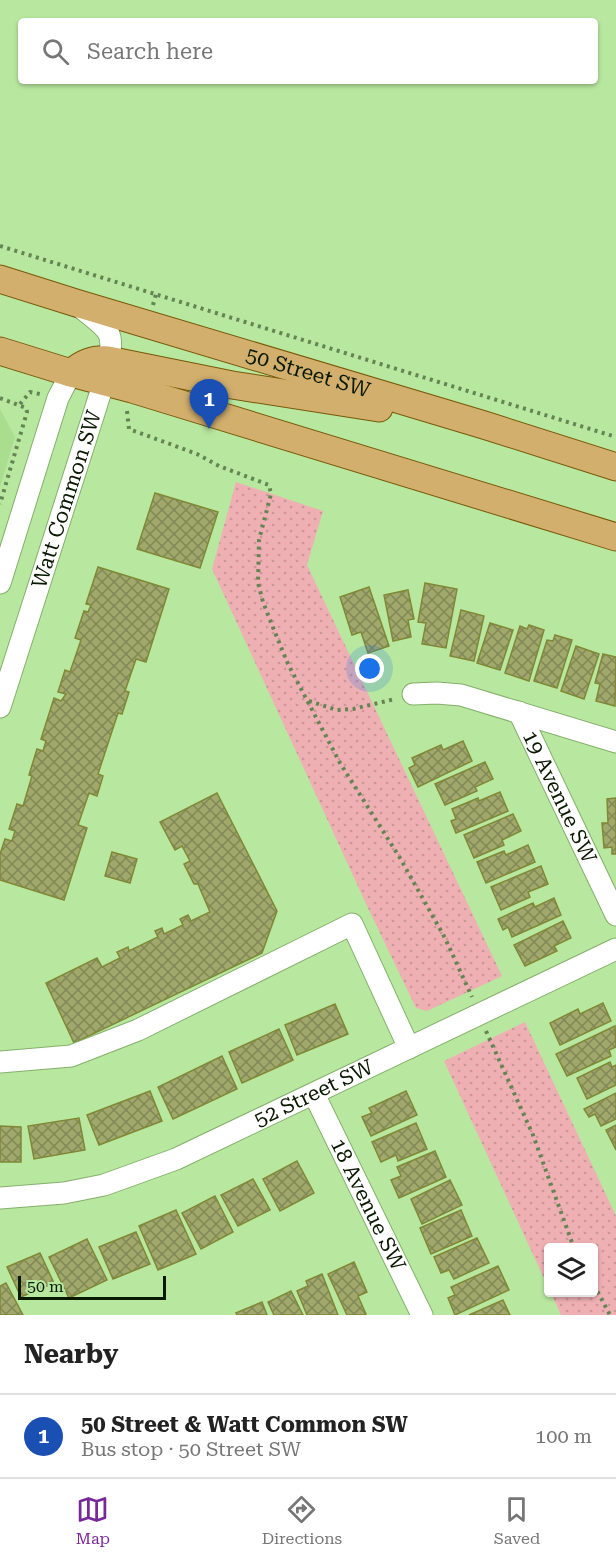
<!DOCTYPE html>
<meta charset="utf-8">
<style>
body{margin:0;font-family:"Roboto Serif",serif;background:#f6f6f6;color:#222}
.controls{position:absolute;right:18px;bottom:18px;display:grid;overflow:hidden;border-radius:6px;box-shadow:0 2px 4px #0004}
.controls button{width:54px;height:54px;display:grid;place-items:center;padding:0;border:0;border-bottom:2px solid #e0e0e0;background:#fff;color:#222;font:30px sans-serif}
.scale{position:absolute;left:18px;bottom:15px;width:148px;box-sizing:border-box;padding-left:6px;border:3px solid #091901;border-top:0;font-size:16px;line-height:21px;white-space:nowrap;color:#091901;-webkit-text-stroke:4px #b8e79f;paint-order:stroke}
.you{position:absolute;left:370px;top:669px;width:21px;height:21px;margin:-15px;border:4px solid #fff;border-radius:50%;background:#1a73e8;box-shadow:0 0 0 9px #1a73e833}
.badge{display:grid;place-items:center;width:39px;height:39px;border-radius:50%;background:#792899;color:#fff;font-size:20px;font-weight:700}
.pin{position:absolute;translate:-50% -50px;filter:drop-shadow(0 2px 3px #0008)}
.pin::after{content:'';position:absolute;top:32px;width:21px;height:18px;background:inherit;clip-path:polygon(0 0,100% 0,50% 100%)}
.list{margin:0;padding:0;list-style:none}
h2{display:flex;justify-content:space-between;align-items:center;height:78px;margin:0;padding:0 24px;font-size:26px}
h2 small{font-size:20px;font-weight:400;color:#767676}
.list li{display:grid;grid-template-columns:39px 1fr auto;gap:18px;align-items:center;box-sizing:border-box;height:84px;padding:0 24px;border-top:2px solid #e0e0e0}
.list b{display:block;font-size:22px;white-space:nowrap}
.list p{margin:0;font-size:20px;white-space:nowrap;color:#767676}
.list em{font-size:20px;font-style:normal;color:#767676}
.icon{flex:none;width:33px;height:33px;fill:none;stroke:currentColor;stroke-width:2;stroke-linecap:round;stroke-linejoin:round}
.map{position:relative;flex:none;width:616px;height:1315px;overflow:hidden}
.search{position:absolute;background:#fff;box-shadow:0 2px 4px #0004;left:18px;right:18px;top:18px;height:66px;display:flex;align-items:center;gap:15px;box-sizing:border-box;padding:0 21px;border-radius:6px;color:#767676;font-size:22px}
.sheet{height:162px;background:#fff}
nav{display:flex;justify-content:space-around;align-items:center;box-sizing:border-box;height:84px;border-top:2px solid #e0e0e0;background:#fff;font-size:16px;color:#767676}
nav a{display:grid;justify-items:center;gap:3px}
nav .on{color:#792899}
.map>svg:first-child{display:block}
</style>
<div class="map">
<svg width="616" height="1315" viewBox="0 0 616 1315">
<defs>
<pattern id="park-dots" width="8" height="8" patternUnits="userSpaceOnUse" patternTransform="scale(1.5)"><rect width="8" height="8" fill="#efb0b4"/><path d="M2 2h.1M6 6h.1" fill="none" stroke="#cc9799" stroke-width="1.8" stroke-linecap="round"/></pattern>
<pattern id="building-cross-hatch" width="8" height="8" patternUnits="userSpaceOnUse" patternTransform="scale(1.5)"><rect width="8" height="8" fill="#a0a86c"/><path d="M0 0l8 8M0 8l8-8" fill="none" stroke="#818856"/></pattern>
</defs>
<rect width="100%" height="100%" fill="#b8e79f"/>
<polygon fill="#abdd8f" points="0,409 15,437 0,487"/>
<g fill="url(#park-dots)">
<polygon points="236,482 323,511 307,565 502,976 427,1011 416,1008 368,908 212,569"/>
<polygon points="525,1022 616,1216 616,1315 561,1315 551,1293 594,1292 594,1248 548,1248 548,1287 444,1061"/>
</g>
<g fill="url(#building-cross-hatch)" stroke="#808836" stroke-width="1.5">
<polygon points="155,493 218,512 200,568 137,549"/>
<polygon points="98,567 169,589 146,662 136,659 125,691 129,692 122,714 118,713 98,774 103,776 97,796 89,793 78,825 87,828 64,900 0,880 0,854 5,839 12,841 15,831 9,829 17,804 23,806 32,776 29,775 37,749 43,751 46,741 41,739 54,698 61,701 66,694 58,692 65,670 70,672 81,640 75,638 84,611 88,612 91,605 86,604"/>
<polygon points="425,583 457,589 446,648 422,644 426,623 418,622"/>
<polygon points="369,587 389,646 368,653 361,632 352,635 340,597"/>
<polygon points="408,590 414,619 408,620 411,637 393,641 384,595"/>
<polygon points="461,610 484,616 474,661 450,656"/>
<polygon points="490,623 513,630 500,670 477,663"/>
<polygon points="529,625 544,630 529,681 505,673 520,626 527,629"/>
<polygon points="555,635 572,640 557,688 534,681 547,640 553,641"/>
<polygon points="576,646 599,654 584,699 561,691"/>
<polygon points="603,654 616,657 615,706 596,701 600,684 595,683"/>
<polygon points="463,741 472,761 418,787 409,768 415,765 412,758 441,745 443,750"/>
<polygon points="485,762 493,779 475,787 477,791 445,805 435,784"/>
<polygon points="500,792 508,811 456,833 451,821 456,819 452,809 478,798 479,801"/>
<polygon points="217,793 277,911 262,953 74,1043 46,983 97,958 102,967 120,958 117,952 128,947 129,951 158,937 155,931 162,928 164,934 183,925 180,919 188,915 191,921 210,912 198,884 194,884 184,864 190,861 182,846 175,850 160,822"/>
<polygon points="616,798 616,854 612,854 612,847 604,848 602,823 608,823 607,799"/>
<polygon points="513,814 521,831 502,840 504,845 474,858 464,835"/>
<polygon points="528,845 535,862 486,883 477,862 504,851 506,855"/>
<polygon points="112,852 137,859 130,883 105,876"/>
<polygon points="541,866 548,884 528,892 530,897 501,910 491,887"/>
<polygon points="554,898 561,915 512,937 508,927 503,930 498,919 533,903 535,907"/>
<polygon points="563,921 571,938 554,946 557,951 525,966 514,945"/>
<polygon points="603,1003 611,1021 560,1045 550,1023 578,1009 580,1014"/>
<polygon points="335,1004 348,1034 297,1055 285,1025"/>
<polygon points="615,1026 616,1047 609,1050 611,1056 567,1076 556,1054"/>
<polygon points="279,1029 293,1060 242,1083 229,1052"/>
<polygon points="222,1056 237,1089 173,1119 158,1087"/>
<polygon points="610,1062 612,1067 616,1065 616,1085 587,1099 577,1078"/>
<polygon points="150,1091 162,1121 99,1145 87,1115"/>
<polygon points="406,1091 417,1115 371,1136 362,1117 372,1113 369,1108"/>
<polygon points="616,1093 616,1119 601,1126 595,1114 589,1117 584,1109"/>
<polygon points="79,1118 85,1150 34,1159 28,1126"/>
<polygon points="416,1123 427,1149 398,1161 396,1155 381,1162 372,1142"/>
<polygon points="616,1125 616,1150 606,1130"/>
<polygon points="0,1126 21,1127 21,1162 0,1162"/>
<polygon points="435,1151 446,1177 399,1198 391,1180 401,1176 397,1167"/>
<polygon points="297,1161 314,1193 280,1211 263,1179"/>
<polygon points="253,1179 270,1210 238,1226 221,1195"/>
<polygon points="450,1180 462,1205 422,1224 411,1199"/>
<polygon points="215,1196 233,1232 201,1249 182,1213"/>
<polygon points="176,1210 196,1254 158,1270 139,1226"/>
<polygon points="461,1210 472,1236 431,1254 420,1228"/>
<polygon points="136,1232 150,1264 113,1279 99,1247"/>
<polygon points="477,1238 489,1263 454,1279 449,1270 441,1273 434,1257"/>
<polygon points="87,1239 107,1280 69,1298 49,1257"/>
<polygon points="40,1253 54,1283 21,1297 7,1267"/>
<polygon points="354,1262 367,1292 358,1296 366,1314 363,1315 347,1315 328,1274"/>
<polygon points="498,1266 509,1290 455,1315 448,1298 455,1295 451,1287"/>
<polygon points="322,1274 338,1315 307,1315 297,1291 308,1286 306,1281"/>
<polygon points="6,1283 23,1315 0,1315 0,1286"/>
<polygon points="291,1291 303,1315 274,1315 268,1302"/>
<polygon points="503,1300 510,1315 469,1315"/>
<polygon points="262,1302 267,1315 237,1315 236,1313"/>
</g>
<g fill="none" stroke-linecap="round" stroke-linejoin="round">
<g stroke="#84b06b" stroke-width="23">
<g id="minor">
<polyline points="0,583 58,398 71,373"/>
<polyline points="413,694 437,693 461,695 616,742"/>
<path id="s1" d="M0 707 96 407C101 390 117 347 108 332 101 322 88 314 79 306"/>
<path id="s2" d="M519 712 616 915"/>
<polyline points="0,1062 71,1056 138,1030 352,924 409,1048"/>
<path id="s3" d="M314 1094 422 1315"/>
<path id="s4" d="M0 1198 64 1193 104 1185 176 1159 616 949"/>
</g>
</g>
<g stroke="#785808" stroke-width="29">
<g id="major">
<path id="s5" d="M0 279 76 303 484 425 616 467"/>
<polyline points="0,351 71,373 132,389 616,537"/>
<path d="M71 373C83 363 92 359 108 360L232 385 379 408"/>
</g>
</g>
<g stroke="#648453" stroke-width="4" stroke-dasharray="3 4.5" stroke-linecap="butt">
<polyline points="0,246 616,437"/>
<polyline points="153,305 156,294"/>
<polyline points="0,398 26,408 27,412 0,504"/>
<polyline points="20,404 30,392 40,394"/>
<polyline points="127,411 129,429 197,454 219,466 269,485 271,494 259,540 258,583 263,602 274,630 288,664 340,763 400,858 445,938 472,997"/>
<polyline points="309,701 337,710 353,709 395,699"/>
<polyline points="486,1031 533,1135 574,1248"/>
<polyline points="594,1285 610,1315"/>
</g>
<use href="#minor" stroke="#fff" stroke-width="21"/>
<use href="#major" stroke="#d2af6d" stroke-width="27"/>
</g>
<g text-anchor="middle" dominant-baseline="central" stroke-width="4.5" stroke-linejoin="round" paint-order="stroke">
<g font-size="21" fill="#091901" stroke="#b8e79f">
<text stroke="none"><textPath href="#s5" startOffset="322">50 Street SW</textPath></text>
<text stroke="none"><textPath href="#s1" startOffset="218">Watt Common SW</textPath></text>
<text stroke="none"><textPath href="#s2" startOffset="94">19 Avenue SW</textPath></text>
<text stroke="none"><textPath href="#s4" startOffset="334">52 Street SW</textPath></text>
<text stroke="none"><textPath href="#s3" startOffset="123">18 Avenue SW</textPath></text>
</g>
</g>
</svg>
<div class="controls">
<button><svg class="icon" aria-label="layers" viewBox="0 0 24 24"><path d="M12 4l9 5-9 5-9-5zM3 14l9 5 9-5"/></svg></button>
</div>
<div class="scale">50 m</div>
<div class="you"></div>
<div class="pin badge" style="left:209px;top:429px;background:#1a4fb4">1</div>
<div class="search"><svg class="icon" aria-label="search" viewBox="0 0 24 24"><circle cx="10" cy="10" r="6"/><path d="M15 15l6 6"/></svg>Search here</div>
</div>
<section class="sheet">
<h2>Nearby<small></small></h2>
<ul class="list">
<li><span class="badge" style="background:#1a4fb4">1</span><div><b>50 Street &amp; Watt Common SW</b><p>Bus stop · 50 Street SW</p></div><em>100 m</em></li>
</ul>
</section>
<nav>
<a class="on"><svg class="icon" aria-label="map" viewBox="0 0 24 24"><path d="M3 6l6-2 6 2 6-2v14l-6 2-6-2-6 2zM9 4v14M15 6v14"/></svg>Map</a>
<a><svg class="icon" aria-label="directions" viewBox="0 0 24 24"><path d="M12 3l9 9-9 9-9-9zM9 14v-3h6M13 9l2 2-2 2"/></svg>Directions</a>
<a><svg class="icon" aria-label="saved" viewBox="0 0 24 24"><path d="M7 4h10v16l-5-4-5 4z"/></svg>Saved</a>
</nav>
